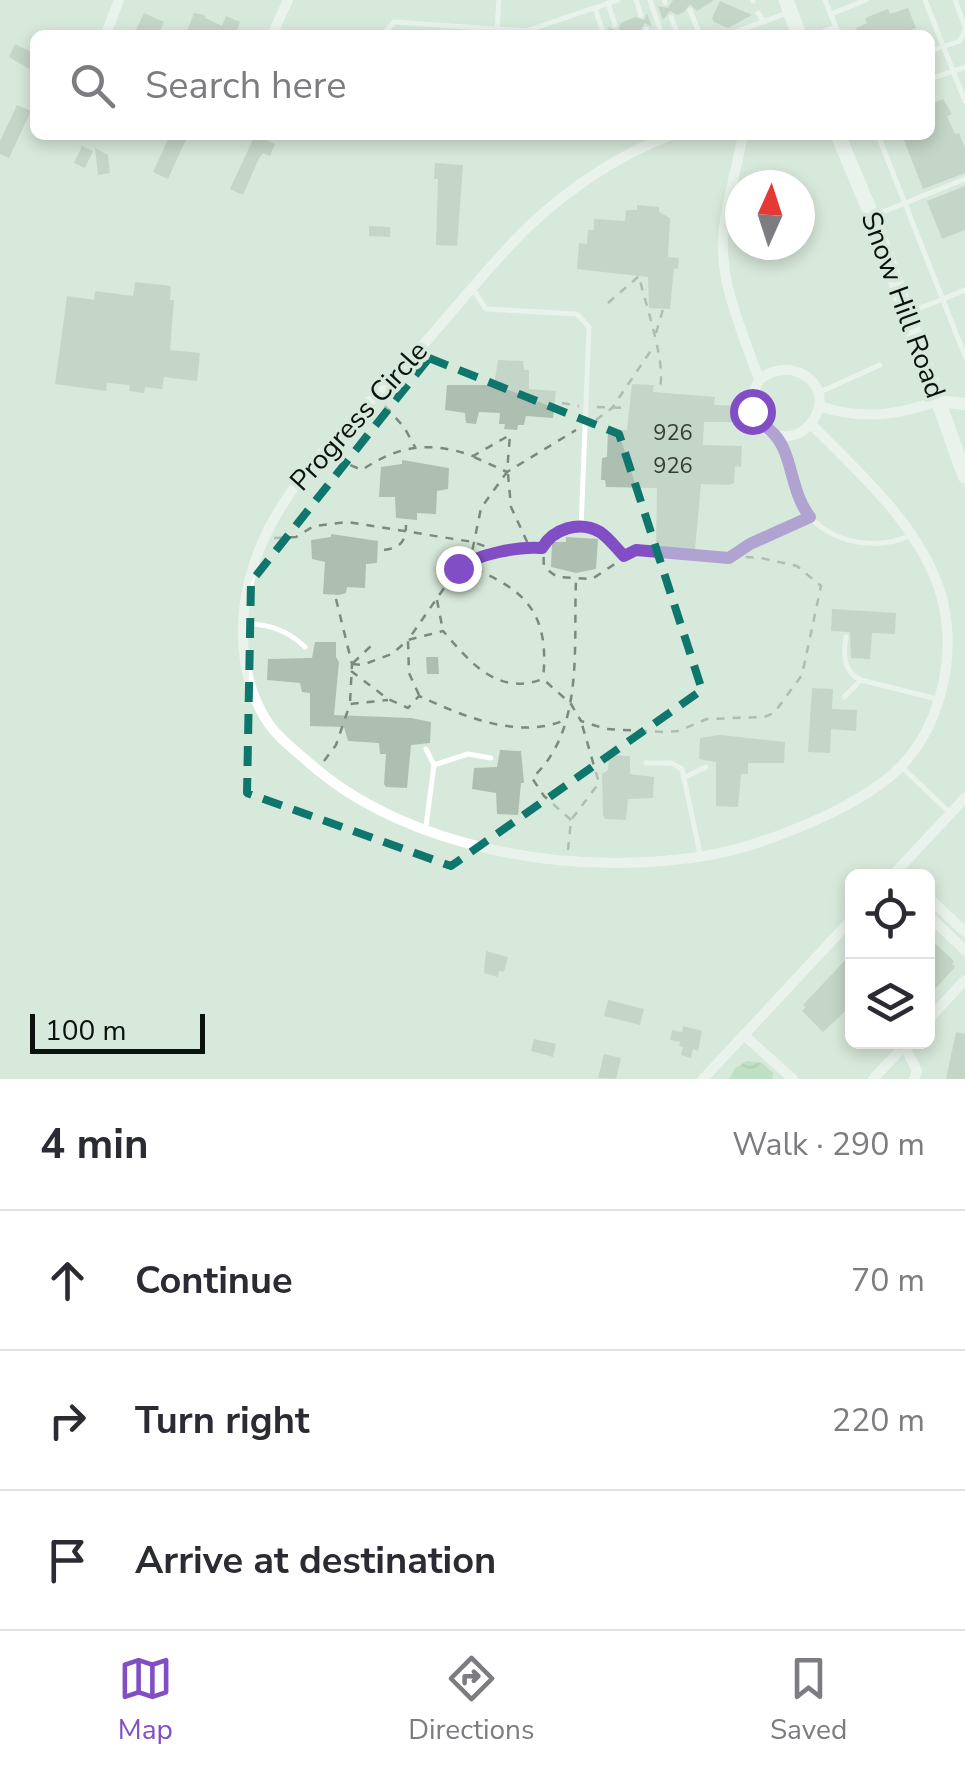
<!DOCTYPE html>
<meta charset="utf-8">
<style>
body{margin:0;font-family:"Nunito Sans",sans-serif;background:#f7f7f7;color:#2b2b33}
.controls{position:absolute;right:30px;bottom:30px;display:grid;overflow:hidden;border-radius:15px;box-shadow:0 5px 15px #0003}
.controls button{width:90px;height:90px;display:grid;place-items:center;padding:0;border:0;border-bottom:2px solid #e1e1e2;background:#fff;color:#2b2b33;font:50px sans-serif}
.compass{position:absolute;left:725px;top:170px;width:90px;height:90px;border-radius:50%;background:#fff;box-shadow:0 5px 15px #0003;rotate:3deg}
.scale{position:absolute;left:30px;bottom:25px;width:175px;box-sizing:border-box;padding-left:10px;border:5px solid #0b110c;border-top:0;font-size:28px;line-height:35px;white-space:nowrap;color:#0b110c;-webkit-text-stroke:8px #d7e9da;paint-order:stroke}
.stop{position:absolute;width:30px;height:30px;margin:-22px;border:8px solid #824ec6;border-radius:50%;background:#fff}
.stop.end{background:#824ec6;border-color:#fff;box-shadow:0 2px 10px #0008}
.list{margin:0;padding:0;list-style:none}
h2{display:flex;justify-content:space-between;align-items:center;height:130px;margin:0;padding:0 40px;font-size:42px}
h2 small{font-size:32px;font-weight:400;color:#7c7c81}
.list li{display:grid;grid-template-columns:65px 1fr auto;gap:30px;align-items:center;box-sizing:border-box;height:140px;padding:0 40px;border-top:2px solid #e1e1e2}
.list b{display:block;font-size:38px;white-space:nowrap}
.list em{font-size:32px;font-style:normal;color:#7c7c81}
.icon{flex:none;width:55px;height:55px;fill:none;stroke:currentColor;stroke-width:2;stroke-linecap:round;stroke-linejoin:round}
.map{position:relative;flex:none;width:965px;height:1079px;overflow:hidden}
.search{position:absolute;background:#fff;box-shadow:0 5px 15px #0003;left:30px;right:30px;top:30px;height:110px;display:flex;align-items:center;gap:25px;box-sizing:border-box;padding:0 35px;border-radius:15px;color:#7c7c81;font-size:38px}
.sheet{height:550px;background:#fff}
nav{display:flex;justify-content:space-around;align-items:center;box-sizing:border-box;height:140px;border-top:2px solid #e1e1e2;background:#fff;font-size:28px;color:#7c7c81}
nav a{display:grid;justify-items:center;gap:5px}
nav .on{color:#824ec6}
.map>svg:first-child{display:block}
</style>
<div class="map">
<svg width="965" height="1079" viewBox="0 0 965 1079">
<defs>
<pattern id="water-waves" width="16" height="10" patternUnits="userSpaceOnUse" patternTransform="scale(2.5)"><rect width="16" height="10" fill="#a1d4ab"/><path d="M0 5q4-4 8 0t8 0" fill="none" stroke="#89b592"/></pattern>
</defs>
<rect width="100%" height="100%" fill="#d7e9da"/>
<polygon fill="url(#water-waves)" points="747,1061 762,1063 773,1073 772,1079 729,1079 735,1068"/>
<g fill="#adbfb0">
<polygon points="673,0 713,0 713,1 697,11 690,4 684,12 677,15 670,11 663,20 658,6 668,8"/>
<polygon points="720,1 752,15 728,28 714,22 712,18"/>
<polygon points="908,8 916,28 899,35 859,35 856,28 867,23 865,18 888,9 890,14"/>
<polygon points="144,13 164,22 158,35 148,35 136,30"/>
<polygon points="194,13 205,15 205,18 222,26 226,16 240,22 236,32 242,35 198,35 187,31"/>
<polygon points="647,13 652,27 645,23 640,31 630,35 610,35 608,27 618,31 621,23 635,17 644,20"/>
<polygon points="15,44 35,54 35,72 9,57"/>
<polygon points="943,99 952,114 947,116 955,134 959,133 965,148 965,173 923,189 902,135 930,135 930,104"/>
<polygon points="17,105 31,111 9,158 0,154 0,141"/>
<polygon points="170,135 188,135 168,179 153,172"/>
<polygon points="255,135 275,144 270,156 263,153 259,158 243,195 230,189"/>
<polygon points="82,146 93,151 85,168 74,163"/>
<polygon points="95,148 108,155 110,173 98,175"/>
<polygon points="435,163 463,165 457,246 436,245 438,179 434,179"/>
<polygon points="965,186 965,230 942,239 927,201"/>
<polygon points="637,205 659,207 659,212 670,218 668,257 679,258 678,269 674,268 670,309 649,308 648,277 577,269 579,243 587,244 588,230 594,230 594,219 625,221 626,210 637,210"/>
<polygon points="369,226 390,227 390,237 369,236"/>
<polygon points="135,282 171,286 170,300 174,300 170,350 200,353 197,381 164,377 162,389 145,387 144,393 129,391 130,385 107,383 106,391 55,384 67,296 94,300 95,291 133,296"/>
<polygon points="498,360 523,361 524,370 529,370 529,389 556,391 553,418 526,416 524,425 518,425 517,430 504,429 505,424 499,424 500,413 479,412 476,424 466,423 465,413 445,410 447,385 494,385"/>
<polygon points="632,384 654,385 653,392 715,397 714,405 744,406 743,422 704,422 703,445 742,446 741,467 735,466 734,483 729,485 701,484 695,550 656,547 657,488 606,487 605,480 601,480 602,458 607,457 608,429 627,430"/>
<polygon points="402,460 449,468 448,489 437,491 436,514 417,513 417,520 396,518 395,497 379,497 381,467 402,464"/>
<polygon points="331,534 378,541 377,563 366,564 365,588 347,587 346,593 339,595 323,594 325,562 312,559 311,540 331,537"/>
<polygon points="566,537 598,539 596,569 576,573 551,567 552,542 566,542"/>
<polygon points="832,609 896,613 895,634 872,633 870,659 851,658 850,632 831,631"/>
<polygon points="315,642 336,642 336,657 339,662 334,715 411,718 431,722 430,743 411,745 407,788 386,787 384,784 386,754 380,754 379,743 348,741 344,727 310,726 310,693 302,692 300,683 267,680 268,659 312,658"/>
<polygon points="426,657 438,657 439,674 427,674"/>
<polygon points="812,688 833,689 832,709 857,710 856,731 831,729 830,753 808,752"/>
<polygon points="720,735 785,742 784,763 748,763 748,774 741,774 738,807 716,806 716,762 699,759 700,738"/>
<polygon points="500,750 521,751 524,783 521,783 518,815 497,814 496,793 472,789 474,768 497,767"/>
<polygon points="609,755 630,756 630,774 654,777 653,798 628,799 626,820 605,819 603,815 602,774 608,770"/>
<polygon points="928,937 954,961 952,964 955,967 935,989 928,982"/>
<polygon points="486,951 508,957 504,972 499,971 498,977 484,973"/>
<polygon points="852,953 852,1005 823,1032 802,1011 806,1007 803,1005"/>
<polygon points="608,1000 644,1009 640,1025 604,1016"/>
<polygon points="683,1026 702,1031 698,1051 693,1049 691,1058 681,1055 683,1047 679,1046 680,1042 670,1040 672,1030 682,1032"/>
<polygon points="956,1032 965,1034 965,1079 946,1079"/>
<polygon points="534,1039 556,1044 553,1057 531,1051"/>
<polygon points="604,1054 621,1058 616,1079 598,1078"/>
</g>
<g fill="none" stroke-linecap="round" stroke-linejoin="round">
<g stroke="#7c897e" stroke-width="2.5" stroke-dasharray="8 8" stroke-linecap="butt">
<path d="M608 303 639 276C645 304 666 361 660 387"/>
<polyline points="656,333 664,306"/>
<polyline points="562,403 579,406"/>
<polyline points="385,406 404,427 415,447"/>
<polyline points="597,407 625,408"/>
<polyline points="596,420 612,408 654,346"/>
<path d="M339 454 350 465 362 470C398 445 431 441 473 456L510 435 507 472 481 508 469 567C526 589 550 614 543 679"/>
<polyline points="474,457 507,472 576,430"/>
<polyline points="508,474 511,507 529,546"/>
<polyline points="591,530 599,531 624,556"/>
<polyline points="274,538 296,537 314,526 347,522 473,542 501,552"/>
<path d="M384 550C400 548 406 542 406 525"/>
<polyline points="730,557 750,544 803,520"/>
<polyline points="336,599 352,664 350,703"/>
<polyline points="437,600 443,631"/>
<polyline points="353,663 371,646"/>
<path d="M352 664 362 665 392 654 408 640 443 631C471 663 497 696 543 679L571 704 581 721 606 729 663 732 678 731 707 719 764 717 774 713 802 675 821 586 797 566 761 558 636 550 592 579 557 577 544 567C542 544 548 530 573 528"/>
<path d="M351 671 388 699 408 708 419 696C463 716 518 740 565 720"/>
<polyline points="419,695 409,673 408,640 458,568 485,555 541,548"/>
<polyline points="324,761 336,745 350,704 388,700"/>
<path d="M571 820 544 796 532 778C585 730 573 646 576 581"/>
<polyline points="568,850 571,820 599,783 581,721"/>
</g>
<g stroke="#fff" stroke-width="5">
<polyline points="636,0 641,15"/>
<polyline points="650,0 662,35"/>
<polyline points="664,0 665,3"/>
<polyline points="825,0 839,35"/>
<polyline points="925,0 965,101"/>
<polyline points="955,0 965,27"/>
<polyline points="753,1 753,0"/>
<polyline points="608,3 615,25"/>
<polyline points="595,8 604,35"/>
<polyline points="690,10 700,35"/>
<polyline points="758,13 764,22"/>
<polyline points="831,14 866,0"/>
<polyline points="671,17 678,35"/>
<polyline points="497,29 499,0"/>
<polyline points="646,29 648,35"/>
<polyline points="383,35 394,22 526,31 618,0"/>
<polyline points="709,35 716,35"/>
<polyline points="727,35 790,12"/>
<polyline points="814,35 836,27"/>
<polyline points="930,51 960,41 965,30"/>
<polyline points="930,79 965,67"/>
<polyline points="878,135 965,356"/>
<polyline points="875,215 965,179"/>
<polyline points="472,288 486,309 577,314 589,327 581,528"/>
<polyline points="908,313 965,290"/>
<polyline points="820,392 880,365"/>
<path d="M776 437C780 446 787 456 789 465 793 479 793 491 800 503 822 542 873 553 911 535"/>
<path d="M244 623C270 625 286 629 305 647"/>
<path d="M846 637C843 654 843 672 861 680"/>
<polyline points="844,697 861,680 937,699"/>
<polyline points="426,749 434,765"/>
<polyline points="646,763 671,763 682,769 700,853"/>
<polyline points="903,768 951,814"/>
<polyline points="685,777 706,767"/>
<polyline points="426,826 434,765 468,754 491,758"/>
</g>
<g stroke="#fff" stroke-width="10">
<polyline points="107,31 119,0"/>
<polyline points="272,35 288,0"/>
<path d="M671 135C618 155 570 188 529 226 488 266 453 312 415 354 354 422 273 486 250 578 238 623 240 677 265 718 275 735 292 748 307 761 408 852 580 878 710 855 748 848 788 833 823 817 887 787 927 756 943 684 951 649 949 609 934 575 909 516 855 469 811 424"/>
<path d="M743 135C737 166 728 197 724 228 717 280 743 332 759 380 734 423 788 458 813 420 837 385 791 353 759 380"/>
<polyline points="766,135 767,135"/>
<path d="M819 406C861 420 896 416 937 401"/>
<polyline points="892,876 965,798"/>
<polyline points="928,897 965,932"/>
<polyline points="928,915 965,950"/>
<polyline points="928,1020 965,980"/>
<polyline points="744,1035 793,1079"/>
<polyline points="904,1045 917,1071 914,1079"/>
<polyline points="703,1079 852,919"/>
<polyline points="873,1079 908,1042"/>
</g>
<polyline stroke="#fff" stroke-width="12" points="937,401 965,404"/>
<g stroke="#fff" stroke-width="15">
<polyline points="786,0 799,35"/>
<polyline points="838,135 872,216 965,476"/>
</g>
</g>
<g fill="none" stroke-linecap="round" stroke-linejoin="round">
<path stroke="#824ec6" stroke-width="12" d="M458 568C478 554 519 546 542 548 553 529 579 520 600 532 609 538 617 549 624 556L636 550 729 558 750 544 810 517C790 492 793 454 774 434 766 425 758 424 752 411"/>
</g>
<path d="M0 0H965V1079H0ZM429 358 619 434 702 690 451 866 247 793 251 582Z" fill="#d7e9da" fill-opacity=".55" fill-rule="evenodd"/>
<path fill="none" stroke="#0f766e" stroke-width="8" stroke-dasharray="20 12" stroke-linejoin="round" d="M429 358 619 434 702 690 451 866 247 793 251 582Z"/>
<g text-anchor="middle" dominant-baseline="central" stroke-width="8" stroke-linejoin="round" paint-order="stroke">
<g font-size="22" fill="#343c35">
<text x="673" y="433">926</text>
<text x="673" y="466">926</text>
</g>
<g font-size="28" fill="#0b110c" stroke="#d7e9da">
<text transform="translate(903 305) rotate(70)">Snow Hill Road</text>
<text transform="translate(359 416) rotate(-48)">Progress Circle</text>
</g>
</g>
</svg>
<div class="controls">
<button><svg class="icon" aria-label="locate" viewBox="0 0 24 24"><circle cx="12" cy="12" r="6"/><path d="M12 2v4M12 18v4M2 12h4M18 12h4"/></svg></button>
<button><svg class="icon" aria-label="layers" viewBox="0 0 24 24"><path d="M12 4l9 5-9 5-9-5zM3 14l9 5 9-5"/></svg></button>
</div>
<svg class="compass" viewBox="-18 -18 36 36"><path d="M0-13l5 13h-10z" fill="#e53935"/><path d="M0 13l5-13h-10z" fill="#7c7c81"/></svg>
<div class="scale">100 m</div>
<div class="stop" style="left:752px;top:411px"></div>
<div class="stop end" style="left:458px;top:568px"></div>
<div class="search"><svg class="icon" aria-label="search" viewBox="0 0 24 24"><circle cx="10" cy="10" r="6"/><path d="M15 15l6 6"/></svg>Search here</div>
</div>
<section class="sheet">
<h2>4 min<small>Walk · 290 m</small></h2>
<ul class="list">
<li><svg class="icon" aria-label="ahead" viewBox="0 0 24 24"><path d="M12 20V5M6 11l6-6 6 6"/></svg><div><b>Continue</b></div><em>70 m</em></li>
<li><svg class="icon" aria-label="right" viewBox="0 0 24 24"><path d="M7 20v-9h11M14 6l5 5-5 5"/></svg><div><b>Turn right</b></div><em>220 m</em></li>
<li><svg class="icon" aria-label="arrive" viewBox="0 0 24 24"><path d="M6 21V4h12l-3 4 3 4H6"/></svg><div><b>Arrive at destination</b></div></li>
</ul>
</section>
<nav>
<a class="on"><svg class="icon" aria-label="map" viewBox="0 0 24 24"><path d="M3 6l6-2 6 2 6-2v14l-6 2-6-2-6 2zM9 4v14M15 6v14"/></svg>Map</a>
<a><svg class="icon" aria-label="directions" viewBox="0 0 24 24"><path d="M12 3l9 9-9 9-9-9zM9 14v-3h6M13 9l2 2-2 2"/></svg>Directions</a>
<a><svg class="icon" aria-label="saved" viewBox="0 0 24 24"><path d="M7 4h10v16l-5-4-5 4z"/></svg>Saved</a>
</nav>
